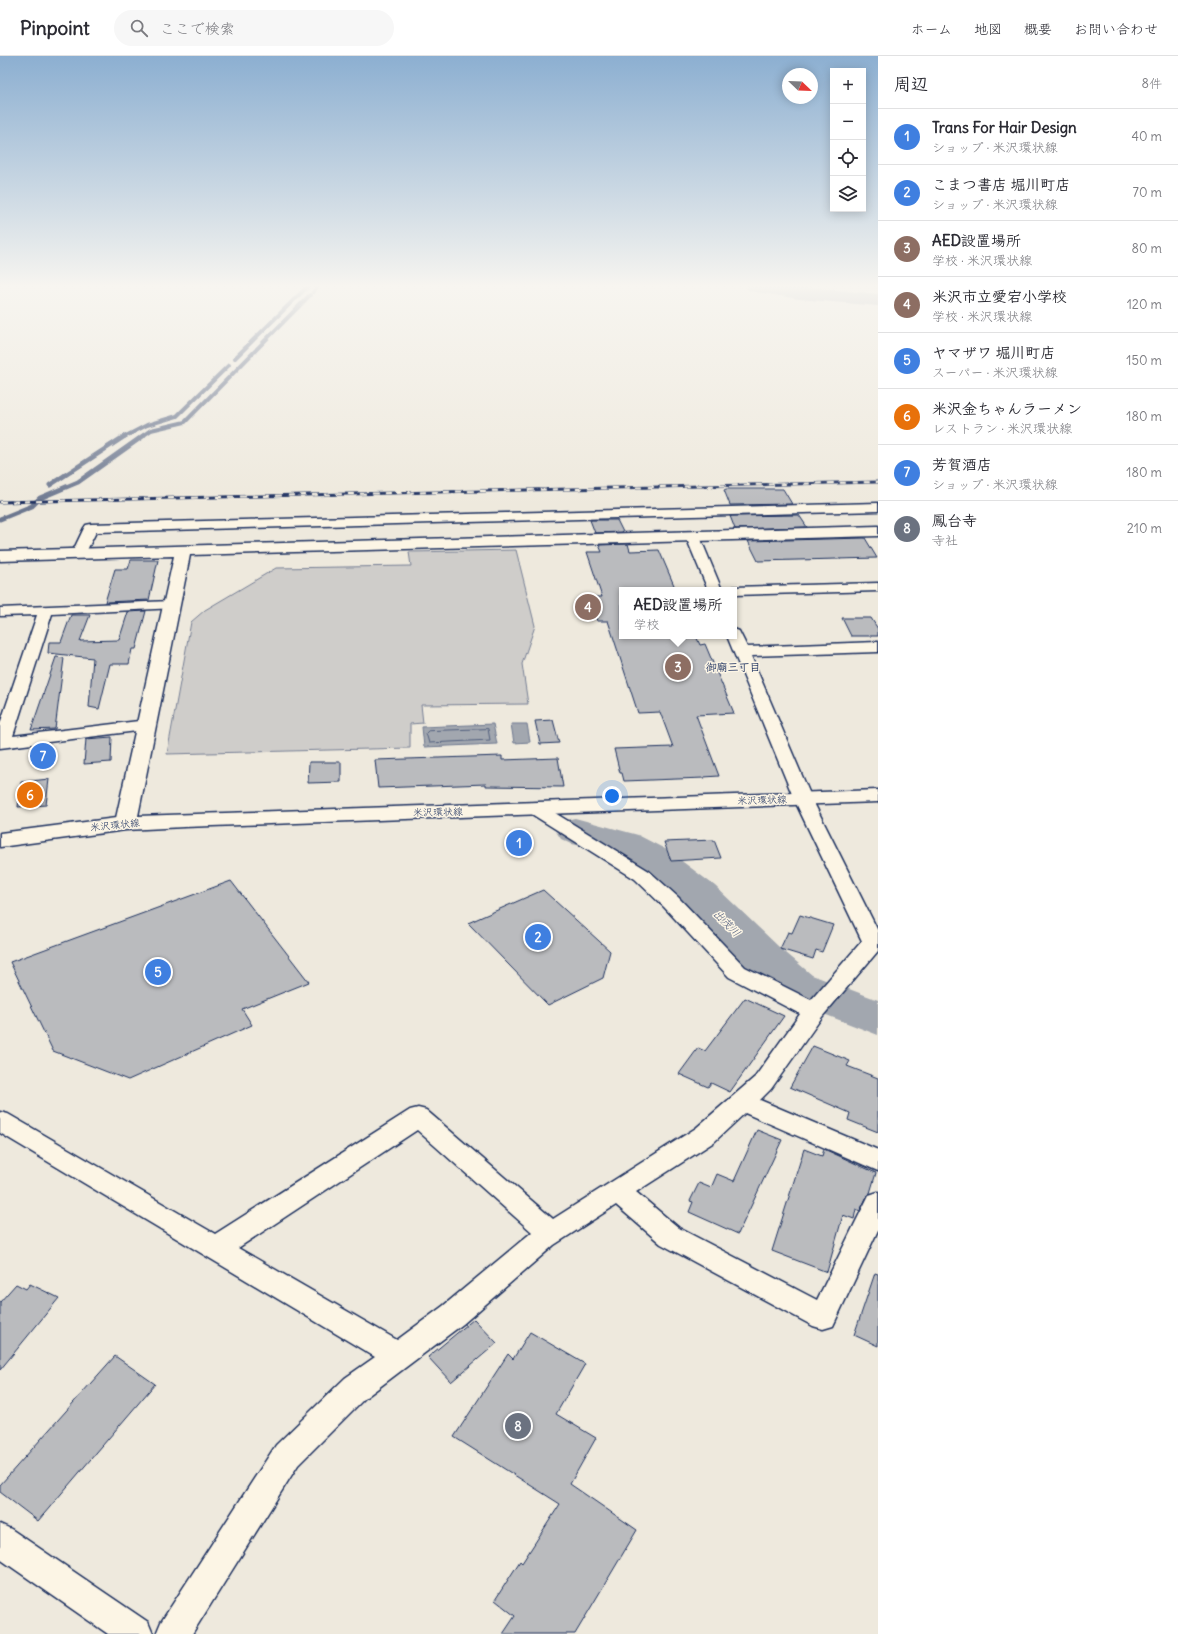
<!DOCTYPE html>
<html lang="ja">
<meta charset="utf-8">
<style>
body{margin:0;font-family:Delius,"Klee One",sans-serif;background:#f7f7f7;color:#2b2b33}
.controls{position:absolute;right:12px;top:12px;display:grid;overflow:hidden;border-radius:0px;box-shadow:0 2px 10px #0003}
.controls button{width:36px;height:36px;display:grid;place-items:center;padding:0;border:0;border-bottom:1px solid #e1e1e2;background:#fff;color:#2b2b33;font:20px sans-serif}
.compass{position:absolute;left:782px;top:12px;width:36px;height:36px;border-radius:50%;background:#fff;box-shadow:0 2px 10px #0003;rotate:113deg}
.you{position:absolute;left:612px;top:740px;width:14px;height:14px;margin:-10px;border:3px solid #fff;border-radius:50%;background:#1a73e8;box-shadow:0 0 0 6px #1a73e833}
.badge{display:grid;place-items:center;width:26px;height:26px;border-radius:50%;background:#7c3aed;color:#fff;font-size:13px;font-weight:700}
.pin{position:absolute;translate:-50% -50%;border:2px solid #fff;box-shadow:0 1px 4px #0006}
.popup{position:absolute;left:619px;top:531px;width:118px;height:52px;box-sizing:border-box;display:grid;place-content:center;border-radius:0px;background:#fff;filter:drop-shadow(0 1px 3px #0005);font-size:13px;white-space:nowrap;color:#7c7c81}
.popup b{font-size:15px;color:#2b2b33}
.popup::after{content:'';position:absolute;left:50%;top:100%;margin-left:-8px;border:8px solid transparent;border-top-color:#fff}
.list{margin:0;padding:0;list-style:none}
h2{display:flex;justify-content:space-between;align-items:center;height:52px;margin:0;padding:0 16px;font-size:17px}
h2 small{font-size:13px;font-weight:400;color:#7c7c81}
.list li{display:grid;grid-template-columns:26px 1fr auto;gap:12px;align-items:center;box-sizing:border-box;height:56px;padding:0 16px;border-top:1px solid #e1e1e2}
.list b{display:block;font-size:15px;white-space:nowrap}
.list p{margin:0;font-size:13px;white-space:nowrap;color:#7c7c81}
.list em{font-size:13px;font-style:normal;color:#7c7c81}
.icon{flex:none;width:22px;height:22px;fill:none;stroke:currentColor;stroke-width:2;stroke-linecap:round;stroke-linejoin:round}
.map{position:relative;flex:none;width:878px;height:1578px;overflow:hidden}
header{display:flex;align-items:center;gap:24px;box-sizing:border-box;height:56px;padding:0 20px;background:#fff;border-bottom:1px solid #e1e1e2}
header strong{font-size:19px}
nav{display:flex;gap:22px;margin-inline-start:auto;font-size:14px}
.search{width:280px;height:36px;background:#f7f7f7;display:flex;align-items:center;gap:10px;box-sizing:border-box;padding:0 14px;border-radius:22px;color:#7c7c81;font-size:15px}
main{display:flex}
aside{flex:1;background:#fff}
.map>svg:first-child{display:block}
</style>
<header>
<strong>Pinpoint</strong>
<div class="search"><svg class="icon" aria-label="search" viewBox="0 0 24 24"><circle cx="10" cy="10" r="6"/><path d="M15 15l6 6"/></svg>ここで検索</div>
<nav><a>ホーム</a><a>地図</a><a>概要</a><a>お問い合わせ</a></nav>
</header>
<main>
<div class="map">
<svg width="878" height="1578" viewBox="0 0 878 1578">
<rect width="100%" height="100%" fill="#eee9dd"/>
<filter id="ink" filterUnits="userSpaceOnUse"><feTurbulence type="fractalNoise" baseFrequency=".025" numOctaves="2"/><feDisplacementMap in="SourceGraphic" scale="8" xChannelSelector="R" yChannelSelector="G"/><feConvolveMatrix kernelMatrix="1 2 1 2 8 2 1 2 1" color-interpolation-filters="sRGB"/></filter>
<g filter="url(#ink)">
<polygon fill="#cfcdca" stroke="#757e94" points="516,494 535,570 522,608 528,648 421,649 423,667 410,668 410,692 167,698 191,566 205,554 276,512 411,510 409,496"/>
<g fill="#a2a7af" stroke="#6c778f">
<polygon points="493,668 497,688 424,691 422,671"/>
<polygon points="511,668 527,668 530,686 514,687"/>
</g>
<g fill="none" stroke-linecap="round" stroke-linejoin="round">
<polygon stroke="#515f7e" stroke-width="1" points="488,673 490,684 429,687 426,677 428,675"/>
<g stroke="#6c778f" stroke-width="4">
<polyline points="313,236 318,230"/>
<polyline points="235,302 308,230"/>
<polyline points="124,381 147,369 177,360 229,309"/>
<polyline points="141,381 151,374 185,366 310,239"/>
</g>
<g stroke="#6c778f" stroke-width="5">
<polyline points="50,429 125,380"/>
<polyline points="0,463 32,450 40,442 78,426 143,380"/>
</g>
<g fill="#a2a7af" fill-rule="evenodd">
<polygon points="746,230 794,230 878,238 878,250 799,243 755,236 748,234"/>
<polygon points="575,762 638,779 667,794 715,830 779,891 812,919 878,944 878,979 780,941 747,913 685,850 639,812 611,797 572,788 561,783 555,774 561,765"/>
</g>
</g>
<g fill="#babbbe" stroke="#1b2f5e">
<polygon points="726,433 783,433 792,448 730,449 724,434"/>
<polygon points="799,459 807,471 735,473 730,460"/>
<polygon points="590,464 617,464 623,476 595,477"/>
<polygon points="865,482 877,502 758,505 748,485"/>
<polygon points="628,488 630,495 659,494 676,534 622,534 622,580 696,580 700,589 705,588 734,657 696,659 719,720 704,721 704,722 624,725 622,717 620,717 614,693 673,691 660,656 638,657 608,565 597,565 589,541 602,541 587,496 602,496 599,489"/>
<polygon points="131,504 158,504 149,544 105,546 115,513 128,513"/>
<polygon points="146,555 136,593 132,593 129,608 110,608 99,653 89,651 93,602 48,597 49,586 61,586 71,559 90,559 80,585 119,584 128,556"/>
<polygon points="842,562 871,562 878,573 878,580 851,580"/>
<polygon points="56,601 64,602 55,673 31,674"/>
<polygon points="553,664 559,687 540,688 535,665"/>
<polygon points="112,681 111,706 84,708 86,683"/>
<polygon points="502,700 502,704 558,702 563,731 486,730 486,728 378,732 375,704"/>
<polygon points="309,706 341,706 341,726 308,727"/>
<polygon points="49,723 46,749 18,751 21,726"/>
<polygon points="714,784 721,802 671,805 664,786"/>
<polygon points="231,825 309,926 242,953 252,969 128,1024 53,995 10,906"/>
<polygon points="543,834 610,895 603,922 548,949 468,867"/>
<polygon points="800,859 833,869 822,896 816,894 813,903 780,893 788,876 792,877"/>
<polygon points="745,942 784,960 730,1036 711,1027 708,1031 679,1018 698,992 705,995"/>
<polygon points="813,990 850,1005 847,1010 878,1022 878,1076 848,1064 850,1057 790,1031"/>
<polygon points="757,1074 782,1084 738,1178 689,1156 693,1146 690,1145 699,1127 711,1132 717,1118 734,1125"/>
<polygon points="804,1093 822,1100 824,1093 876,1117 870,1137 868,1138 860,1155 856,1153 854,1163 843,1159 827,1216 772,1195"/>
<polygon points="875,1217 878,1218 878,1290 854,1279"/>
<polygon points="16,1228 26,1233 30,1228 59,1242 0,1314 0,1246"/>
<polygon points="474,1263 497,1287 451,1326 428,1301"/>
<polygon points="530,1276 585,1308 556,1358 596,1382 570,1428 637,1474 575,1578 503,1578 515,1560 495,1544 520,1505 522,1507 560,1448 454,1381 508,1298 513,1303"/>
<polygon points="115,1300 155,1328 38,1465 0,1436 0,1429"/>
</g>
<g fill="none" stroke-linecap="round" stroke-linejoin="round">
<g stroke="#1b2f5e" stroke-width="3">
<g id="street">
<polygon points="878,447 878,455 96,476 84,500 74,500 72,497 84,472 86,469 91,468"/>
<polygon points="693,477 698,478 700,481 722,534 708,534 686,481 688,478"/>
<polygon points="878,527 878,535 734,539 734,534 727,534 734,531"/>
<polygon points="171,545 176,546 178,549 176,552 52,558 13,680 147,664 153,665 155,669 153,673 0,692 0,668 37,559 0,560 0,552"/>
<path d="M734 573 739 575 747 591 878 586V596L751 600 812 743 878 875V895L822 961 771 1033 760 1044 878 1094V1115L745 1057 714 1086 636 1136 679 1172 817 1244 869 1139 878 1136V1174L833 1270 823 1273 813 1270 661 1188 616 1149 554 1189 463 1268 365 1342 298 1409 192 1578H156L161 1566 276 1389 345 1322 375 1301 0 1077V1056L8 1058 215 1178 410 1054 418 1052 426 1054 553 1163 696 1072 755 1021 800 958 729 921 664 851 635 823 530 757 527 753 530 749 536 747 542 749 649 815 678 841 745 911 811 944 862 885 794 743 727 580H734ZM417 1074 532 1176 443 1250 397 1284 238 1192Z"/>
<polygon points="0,1468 11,1473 148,1566 153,1578 108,1578 0,1503"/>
</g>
</g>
<g stroke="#1b2f5e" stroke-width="3">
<polygon id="secondary" points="878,470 878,480 190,499 138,760 878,734 878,746 184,771 126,774 0,791 0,777 116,762 174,500 0,505 0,495"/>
</g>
<use href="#street" fill="#fcf5e5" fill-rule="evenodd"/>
<use href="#secondary" fill="#fcf5e5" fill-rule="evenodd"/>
<g stroke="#1b2f5e" stroke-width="3">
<polyline id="rail" points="0,446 878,426"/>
</g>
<use href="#rail" stroke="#fcf5e5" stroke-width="2" stroke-dasharray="6" stroke-linecap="butt"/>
</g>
</g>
<linearGradient id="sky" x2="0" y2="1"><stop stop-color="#8cafd1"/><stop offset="0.51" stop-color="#f7f5f0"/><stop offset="1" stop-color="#f7f5f0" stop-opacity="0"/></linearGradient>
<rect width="878" height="451" fill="url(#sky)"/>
<g text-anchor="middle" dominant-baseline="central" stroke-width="3" stroke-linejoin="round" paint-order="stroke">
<g font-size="10" fill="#1b2f5e" stroke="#fcf5e5">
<text transform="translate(762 744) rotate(-2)">米沢環状線</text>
<text transform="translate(438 756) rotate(-1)">米沢環状線</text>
<text transform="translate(115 769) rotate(-6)">米沢環状線</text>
</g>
<g font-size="11" font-weight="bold" fill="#1b2f5e" stroke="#fcf5e5">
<text x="733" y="611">御廟三丁目</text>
</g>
<g font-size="11" font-style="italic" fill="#445376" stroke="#fcf5e5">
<text transform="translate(727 867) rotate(45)">出茂川</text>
</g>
</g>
</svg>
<div class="controls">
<button>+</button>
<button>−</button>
<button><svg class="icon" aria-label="locate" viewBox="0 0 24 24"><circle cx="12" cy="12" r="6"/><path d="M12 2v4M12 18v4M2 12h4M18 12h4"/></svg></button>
<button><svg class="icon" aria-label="layers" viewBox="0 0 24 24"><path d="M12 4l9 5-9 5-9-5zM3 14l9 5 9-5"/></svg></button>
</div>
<svg class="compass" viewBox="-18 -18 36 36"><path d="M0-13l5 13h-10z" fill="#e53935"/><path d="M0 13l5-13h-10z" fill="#7c7c81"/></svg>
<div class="you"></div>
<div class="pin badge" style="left:519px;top:787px;background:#3f7fe0">1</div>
<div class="pin badge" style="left:538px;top:881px;background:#3f7fe0">2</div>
<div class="pin badge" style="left:678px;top:611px;background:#8d6e63">3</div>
<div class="popup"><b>AED設置場所</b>学校</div>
<div class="pin badge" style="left:588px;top:551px;background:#8d6e63">4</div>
<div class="pin badge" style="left:158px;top:916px;background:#3f7fe0">5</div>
<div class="pin badge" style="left:30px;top:739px;background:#e8710a">6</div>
<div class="pin badge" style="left:43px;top:700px;background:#3f7fe0">7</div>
<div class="pin badge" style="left:518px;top:1370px;background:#6b7280">8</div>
</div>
<aside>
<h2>周辺<small>8件</small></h2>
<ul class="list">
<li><span class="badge" style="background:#3f7fe0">1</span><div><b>Trans For Hair Design</b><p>ショップ · 米沢環状線</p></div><em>40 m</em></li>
<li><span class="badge" style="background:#3f7fe0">2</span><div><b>こまつ書店 堀川町店</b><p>ショップ · 米沢環状線</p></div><em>70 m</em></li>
<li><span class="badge" style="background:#8d6e63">3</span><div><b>AED設置場所</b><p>学校 · 米沢環状線</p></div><em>80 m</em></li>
<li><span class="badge" style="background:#8d6e63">4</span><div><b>米沢市立愛宕小学校</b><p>学校 · 米沢環状線</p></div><em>120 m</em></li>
<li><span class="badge" style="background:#3f7fe0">5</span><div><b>ヤマザワ 堀川町店</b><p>スーパー · 米沢環状線</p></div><em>150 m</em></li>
<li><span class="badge" style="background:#e8710a">6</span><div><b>米沢金ちゃんラーメン</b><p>レストラン · 米沢環状線</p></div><em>180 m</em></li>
<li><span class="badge" style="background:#3f7fe0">7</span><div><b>芳賀酒店</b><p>ショップ · 米沢環状線</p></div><em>180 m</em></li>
<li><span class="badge" style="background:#6b7280">8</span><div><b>鳳台寺</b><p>寺社</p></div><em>210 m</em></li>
</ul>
</aside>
</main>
